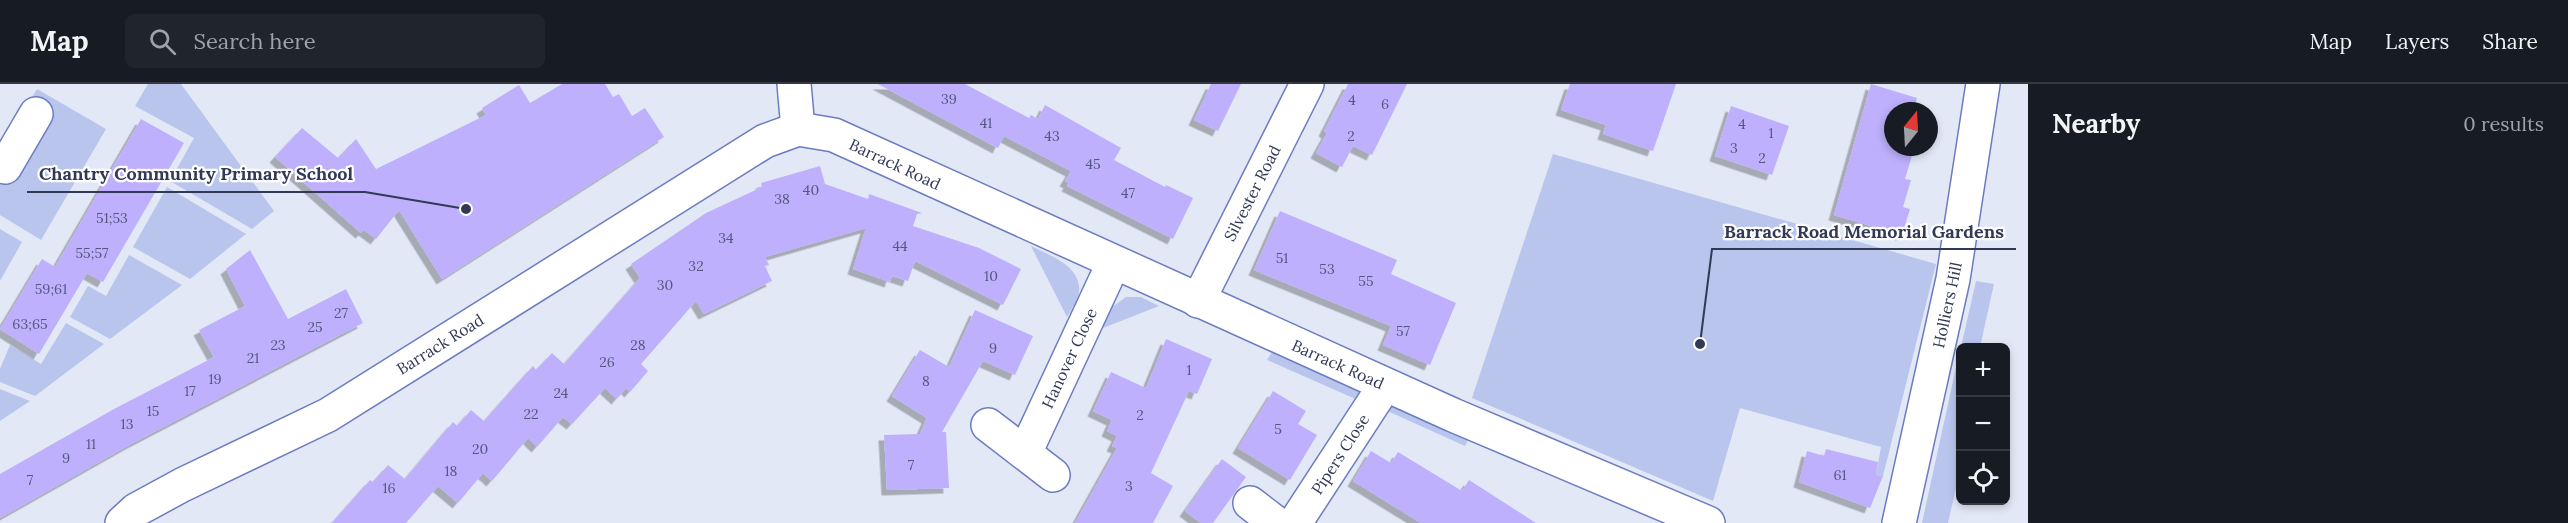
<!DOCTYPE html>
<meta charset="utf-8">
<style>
body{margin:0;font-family:Lora,serif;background:#20242c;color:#f1f3f6}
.controls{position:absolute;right:18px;bottom:18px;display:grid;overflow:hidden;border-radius:9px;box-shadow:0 3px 9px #0003}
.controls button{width:54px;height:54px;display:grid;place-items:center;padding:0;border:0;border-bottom:2px solid #363941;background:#171b24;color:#f1f3f6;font:30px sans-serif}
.compass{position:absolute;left:1884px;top:18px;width:54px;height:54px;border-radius:50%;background:#171b24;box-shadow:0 3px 9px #0003;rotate:18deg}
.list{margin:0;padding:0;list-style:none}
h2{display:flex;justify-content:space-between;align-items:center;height:78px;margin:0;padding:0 24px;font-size:26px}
h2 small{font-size:20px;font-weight:400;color:#9ea1a6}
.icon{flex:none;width:33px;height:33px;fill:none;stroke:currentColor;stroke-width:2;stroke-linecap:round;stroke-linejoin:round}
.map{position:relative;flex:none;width:2028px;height:439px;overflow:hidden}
header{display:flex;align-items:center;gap:36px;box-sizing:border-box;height:84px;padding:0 30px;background:#171b24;border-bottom:2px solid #363941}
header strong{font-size:28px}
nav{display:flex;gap:33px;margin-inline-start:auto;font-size:21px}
.search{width:420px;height:54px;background:#20242c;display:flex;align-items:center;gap:15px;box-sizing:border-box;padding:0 21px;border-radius:9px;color:#9ea1a6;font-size:22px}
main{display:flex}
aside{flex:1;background:#171b24}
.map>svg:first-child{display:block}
</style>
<header>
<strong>Map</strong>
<div class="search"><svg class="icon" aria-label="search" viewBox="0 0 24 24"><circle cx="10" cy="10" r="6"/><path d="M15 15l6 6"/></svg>Search here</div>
<nav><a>Map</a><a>Layers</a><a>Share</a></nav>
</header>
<main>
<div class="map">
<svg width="2028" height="439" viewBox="0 0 2028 439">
<defs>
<filter id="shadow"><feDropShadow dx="-5.5" dy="5.5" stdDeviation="0" flood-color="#0004"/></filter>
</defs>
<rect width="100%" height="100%" fill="#e3e8f7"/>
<g fill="#b9c5ed">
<polygon points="148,0 181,0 274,127 252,145 170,97 194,54 135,22"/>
<polygon points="37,5 106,45 41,156 0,131 0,90 12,97 53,29 31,15"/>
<polygon points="1553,70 1936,180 1883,392 1876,391 1881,363 1740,324 1713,417 1472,314"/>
<polygon points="167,103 246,150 190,195 133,163"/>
<polygon points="0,145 22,158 0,197"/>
<path d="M1031 162C1049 171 1082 182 1079 208 1078 216 1071 226 1067 233Z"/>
<polygon points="129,171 182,201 110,255 70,233 88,202 106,212"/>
<polygon points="1976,197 1994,200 1980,263 1961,263"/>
<polygon points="1126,213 1141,213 1159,222 1103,244 1108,226"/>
<polygon points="66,239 104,260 35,312 0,298 0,285 10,261 41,280"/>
<polygon points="1960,265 1960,387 1948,439 1922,439"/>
<polygon points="1272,268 1357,304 1362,310 1360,317 1267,276"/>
<polygon points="0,305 30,317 0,337"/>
<polygon points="1395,321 1469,354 1465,362 1383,325"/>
</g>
<g fill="#beb0fc" filter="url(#shadow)">
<polygon points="562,0 605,0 613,13 619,10 632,32 645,24 664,53 442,195 399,126 376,155 364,146 361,149 275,73 302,44 338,74 356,55 376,85 486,31 482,24 519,1 530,19"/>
<polygon points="878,0 965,0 1029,34 1031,31 1038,35 1045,21 1121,64 1114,76 1165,103 1166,101 1193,114 1173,155 1067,102 1069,99 1065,97 1071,87 1004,52 998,64"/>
<polygon points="1211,0 1241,0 1218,47 1194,36"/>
<polygon points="1348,0 1407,0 1372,71 1353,62 1342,83 1316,69 1327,49 1324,47"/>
<polygon points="1570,0 1676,0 1653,67 1603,50 1606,41 1561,26"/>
<polygon points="1871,0 1917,14 1913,27 1893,27 1893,63 1902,63 1902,65 1913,68 1905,95 1911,96 1903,123 1910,125 1902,151 1834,131"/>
<polygon points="1731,22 1789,42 1772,91 1715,72"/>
<polygon points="141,35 184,59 103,198 87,189 39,270 0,245 42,175 55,183"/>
<polygon points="820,82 825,100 868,115 869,110 922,129 917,130 913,142 979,164 1021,185 1003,221 915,177 908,197 892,192 890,198 853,185 866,144 765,173 769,181 765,182 772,197 704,230 696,217 641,280 648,287 630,308 626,304 617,315 605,304 572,340 563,333 537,363 528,354 492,397 483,389 458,419 438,402 406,439 332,439 370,396 373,398 388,381 405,395 453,338 457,342 471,326 484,337 533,282 536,286 552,269 564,280 640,194 631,180 706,129 762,103 761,99"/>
<polygon points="1280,127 1397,176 1391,190 1456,219 1430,281 1383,261 1391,242 1254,186"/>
<polygon points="250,166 288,235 346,205 363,239 131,360 0,434 0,390 114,325 214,273 199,246 245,222 226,185"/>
<polygon points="975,226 1033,252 1015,291 983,277 942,348 946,348 949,404 887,406 884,351 920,350 927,334 892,312 920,266 949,283"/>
<polygon points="1166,255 1212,275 1197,310 1189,307 1151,389 1173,402 1153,439 1075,439 1117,364 1112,362 1117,352 1107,347 1112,336 1093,327 1111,288 1146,304"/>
<polygon points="1273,307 1306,327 1298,340 1317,351 1290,396 1238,364"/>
<polygon points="1826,365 1878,378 1876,391 1883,392 1870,424 1799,398 1807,367 1824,372"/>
<polygon points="1371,367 1391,379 1398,368 1462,407 1469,396 1536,439 1421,439 1353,397"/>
<polygon points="1222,375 1246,393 1213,439 1201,439 1185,427"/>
</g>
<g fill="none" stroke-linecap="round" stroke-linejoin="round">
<g stroke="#6b7cc1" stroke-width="36">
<g id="minor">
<polyline points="794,0 798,45"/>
<polyline points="5,83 36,30"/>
<polyline points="1198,217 1307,0"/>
<polyline points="988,341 1053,391"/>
<polyline points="1025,369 1113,180"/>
<polyline points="1250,419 1276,439"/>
<polyline points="122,439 136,426 182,401 328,331 765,57 798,45 834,51 1453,331 1708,439"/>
<polyline points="1295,439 1385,301"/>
</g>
</g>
<g stroke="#6b7cc1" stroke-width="36">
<polyline id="secondary" points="1899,439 1953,195 1983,0"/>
</g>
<use href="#minor" stroke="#fff" stroke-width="33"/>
<use href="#secondary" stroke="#fff" stroke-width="33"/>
</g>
<g text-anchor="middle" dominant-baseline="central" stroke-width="4.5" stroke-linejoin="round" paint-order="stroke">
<g font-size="14" fill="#545780">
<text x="949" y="15">39</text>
<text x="1352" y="16">4</text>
<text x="1385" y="20">6</text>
<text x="986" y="39">41</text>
<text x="1742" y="40">4</text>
<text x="1771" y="49">1</text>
<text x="1052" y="52">43</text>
<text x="1351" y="52">2</text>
<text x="1734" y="64">3</text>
<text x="1762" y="74">2</text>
<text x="1093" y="80">45</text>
<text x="811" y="106">40</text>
<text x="1128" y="109">47</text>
<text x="782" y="115">38</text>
<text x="112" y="134">51;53</text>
<text x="726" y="154">34</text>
<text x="900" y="162">44</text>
<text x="92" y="169">55;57</text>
<text x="1282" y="174">51</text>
<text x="696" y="182">32</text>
<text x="1327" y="185">53</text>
<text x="991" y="192">10</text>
<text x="1366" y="197">55</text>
<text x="665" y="201">30</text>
<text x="51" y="205">59;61</text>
<text x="341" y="229">27</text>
<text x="30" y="240">63;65</text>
<text x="315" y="243">25</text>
<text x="1403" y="247">57</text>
<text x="278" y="261">23</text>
<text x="638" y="261">28</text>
<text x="993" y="264">9</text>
<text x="253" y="274">21</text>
<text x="607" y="278">26</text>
<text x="1189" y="286">1</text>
<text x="215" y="295">19</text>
<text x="926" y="297">8</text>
<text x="190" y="307">17</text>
<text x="561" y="309">24</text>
<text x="153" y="327">15</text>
<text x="531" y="330">22</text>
<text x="1140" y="331">2</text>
<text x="127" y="340">13</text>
<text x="1278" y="345">5</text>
<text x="91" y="360">11</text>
<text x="480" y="365">20</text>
<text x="66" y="374">9</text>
<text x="911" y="381">7</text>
<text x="451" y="387">18</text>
<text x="1840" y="391">61</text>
<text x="30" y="396">7</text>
<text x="1129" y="402">3</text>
<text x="389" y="404">16</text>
</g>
<g font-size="16" fill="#313957" stroke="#fff">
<text transform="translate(895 80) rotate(25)">Barrack Road</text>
<text transform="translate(1252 109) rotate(-63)">Silvester Road</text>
<text transform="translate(1947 221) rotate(-78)">Holliers Hill</text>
<text transform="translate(440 260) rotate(-32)">Barrack Road</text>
<text transform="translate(1069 274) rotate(-65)">Hanover Close</text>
<text transform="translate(1338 280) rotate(24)">Barrack Road</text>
<text transform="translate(1340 370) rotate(-57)">Pipers Close</text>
</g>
</g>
<path fill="none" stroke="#313957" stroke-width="2" d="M466 125L365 108H27M1700 260L1712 165H2016"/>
<g fill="#313957" stroke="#fff" stroke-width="2">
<circle cx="466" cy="125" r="6"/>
<circle cx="1700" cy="260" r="6"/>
</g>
<g font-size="18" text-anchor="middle" font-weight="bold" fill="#313957" stroke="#fff" stroke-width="4.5" stroke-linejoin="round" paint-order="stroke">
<text x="196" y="96">Chantry Community Primary School</text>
<text x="1864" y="154">Barrack Road Memorial Gardens</text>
</g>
</svg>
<div class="controls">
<button>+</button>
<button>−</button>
<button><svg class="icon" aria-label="locate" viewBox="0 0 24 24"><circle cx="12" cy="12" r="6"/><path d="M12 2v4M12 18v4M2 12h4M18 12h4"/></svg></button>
</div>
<svg class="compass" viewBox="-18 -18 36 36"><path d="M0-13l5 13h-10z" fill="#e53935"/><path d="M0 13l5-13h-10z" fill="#9ea1a6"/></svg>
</div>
<aside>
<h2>Nearby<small>0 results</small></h2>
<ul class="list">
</ul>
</aside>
</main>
